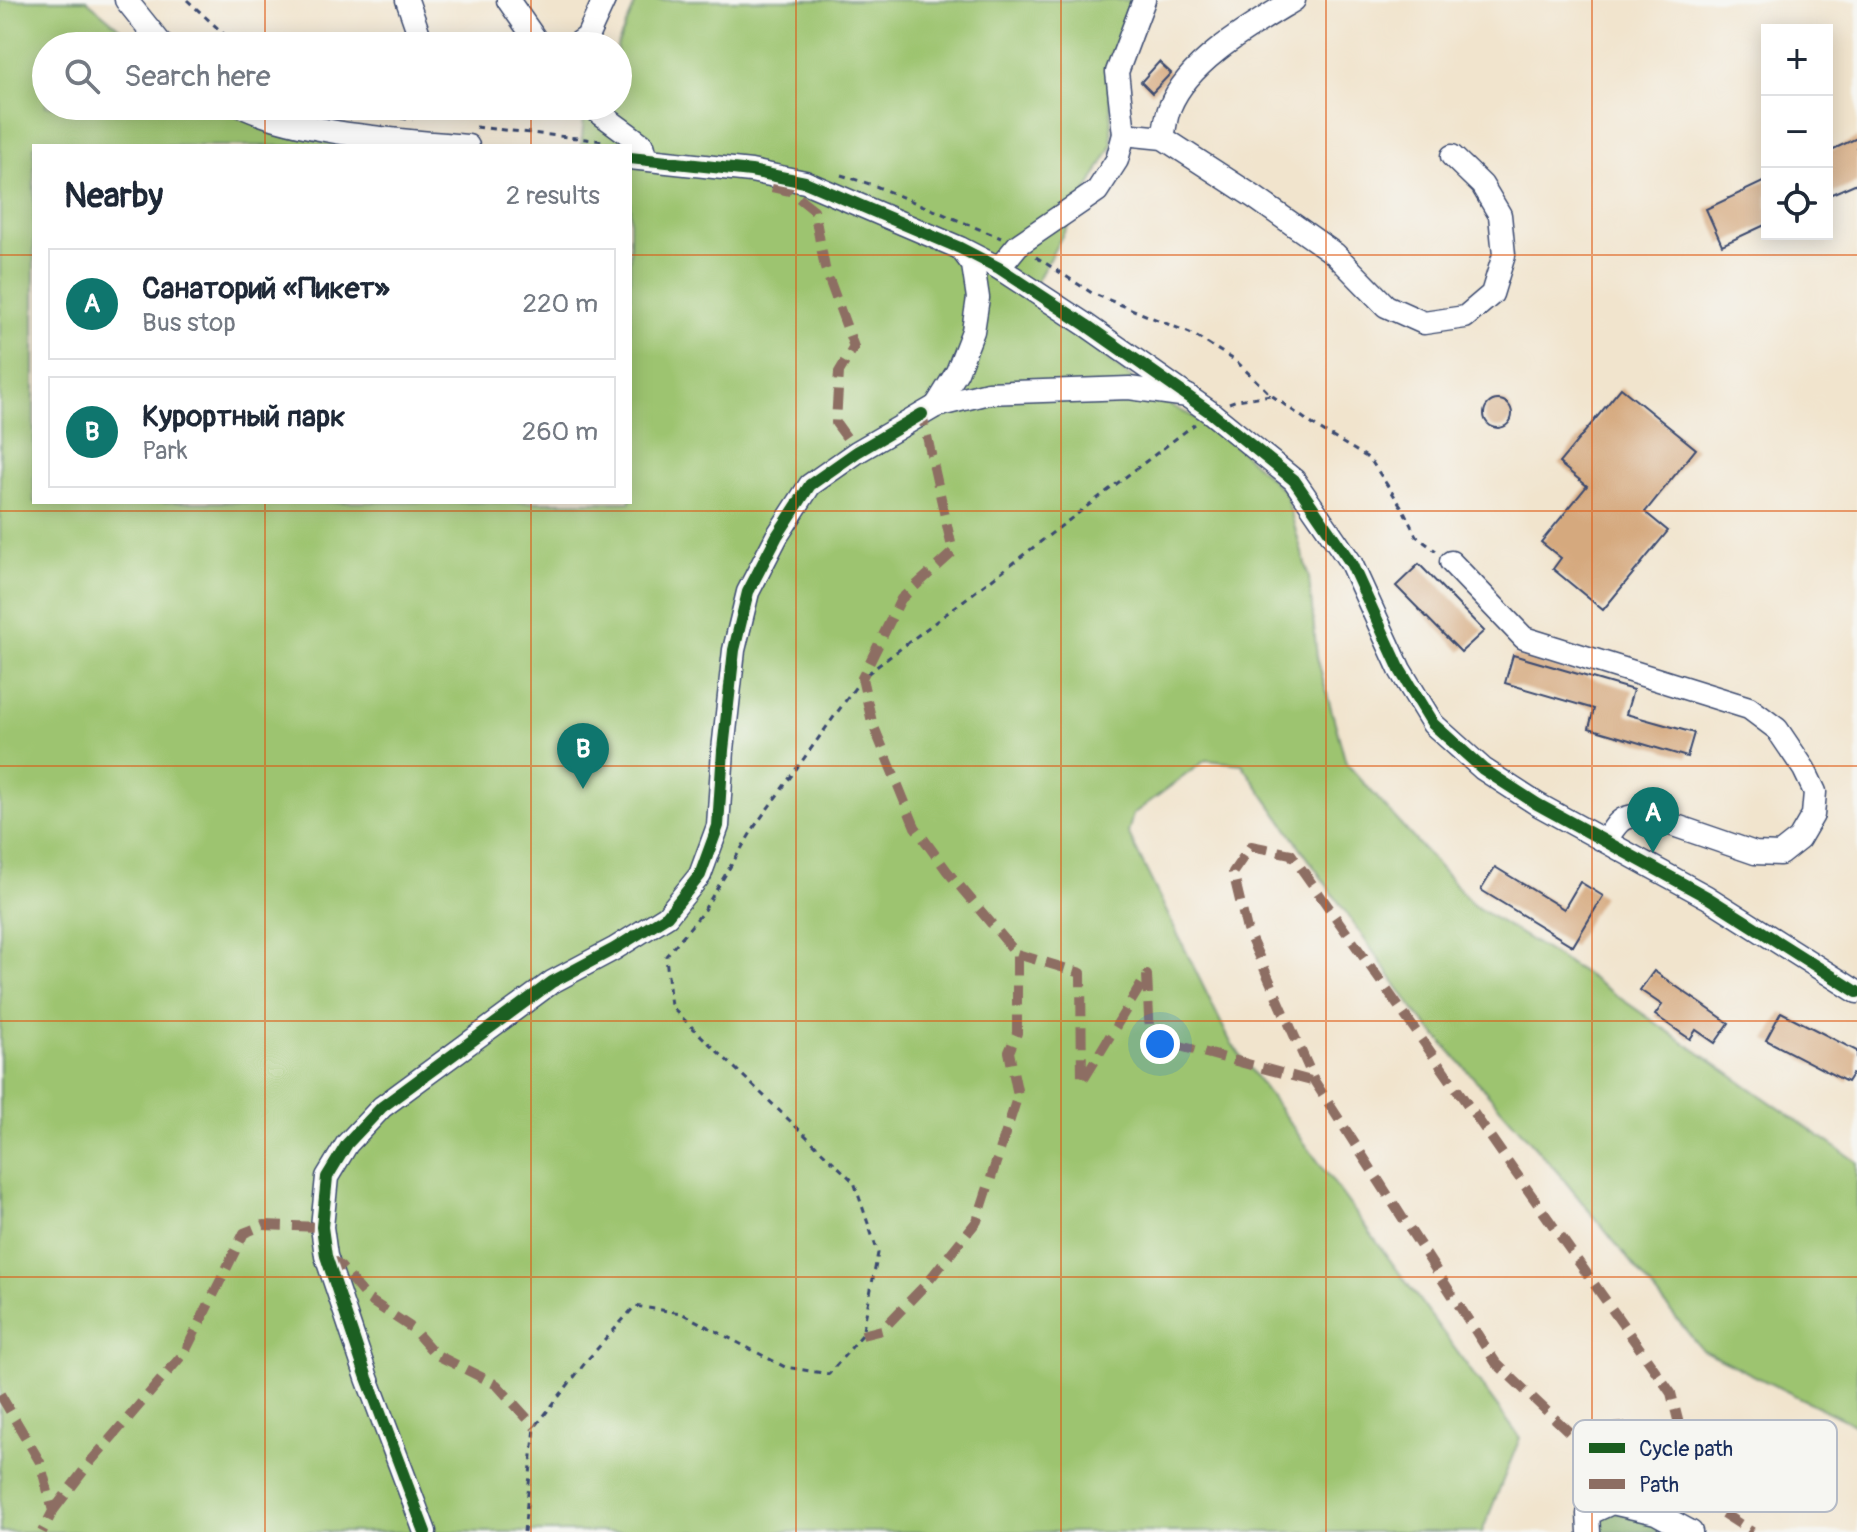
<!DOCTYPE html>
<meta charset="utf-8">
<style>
body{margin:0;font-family:Pangolin,sans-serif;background:#f2f2f3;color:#1f2937}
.controls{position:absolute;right:24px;top:24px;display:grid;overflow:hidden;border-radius:0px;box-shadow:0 4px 20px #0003}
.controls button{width:72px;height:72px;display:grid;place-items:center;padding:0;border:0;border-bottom:2px solid #e0e1e3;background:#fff;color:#1f2937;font:40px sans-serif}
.you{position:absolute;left:1160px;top:1044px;width:28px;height:28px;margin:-20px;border:6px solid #fff;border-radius:50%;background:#1a73e8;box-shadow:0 0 0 12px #1a73e833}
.badge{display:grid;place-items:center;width:52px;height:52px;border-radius:50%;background:#0f766e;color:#fff;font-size:26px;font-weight:700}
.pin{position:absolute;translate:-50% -66px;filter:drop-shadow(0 2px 4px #0008)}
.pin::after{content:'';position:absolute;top:42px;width:28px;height:24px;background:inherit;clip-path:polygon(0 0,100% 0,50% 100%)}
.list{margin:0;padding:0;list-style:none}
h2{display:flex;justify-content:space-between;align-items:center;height:104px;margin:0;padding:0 32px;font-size:34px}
h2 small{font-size:26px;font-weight:400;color:#747a83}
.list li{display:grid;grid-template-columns:52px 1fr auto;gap:24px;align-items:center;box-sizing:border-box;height:112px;margin:0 16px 16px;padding:0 16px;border:2px solid #e0e1e3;border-radius:0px}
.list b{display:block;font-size:30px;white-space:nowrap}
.list p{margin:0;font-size:26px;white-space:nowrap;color:#747a83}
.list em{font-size:26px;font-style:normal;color:#747a83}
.icon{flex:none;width:44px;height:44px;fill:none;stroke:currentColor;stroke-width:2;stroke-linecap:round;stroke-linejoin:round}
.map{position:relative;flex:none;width:1857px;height:1532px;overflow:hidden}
.search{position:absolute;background:#fff;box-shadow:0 4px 20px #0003;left:32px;top:32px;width:600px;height:88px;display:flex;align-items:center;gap:20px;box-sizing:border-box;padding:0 28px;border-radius:44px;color:#747a83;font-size:30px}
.panel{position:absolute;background:#fff;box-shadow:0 4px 20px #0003;left:32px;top:144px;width:600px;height:360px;border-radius:0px}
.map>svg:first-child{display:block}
</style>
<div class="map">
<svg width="1857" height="1532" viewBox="0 0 1857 1532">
<rect width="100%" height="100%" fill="#f6f6f2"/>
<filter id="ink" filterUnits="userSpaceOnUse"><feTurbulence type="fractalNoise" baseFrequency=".0125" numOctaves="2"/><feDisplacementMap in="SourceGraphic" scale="16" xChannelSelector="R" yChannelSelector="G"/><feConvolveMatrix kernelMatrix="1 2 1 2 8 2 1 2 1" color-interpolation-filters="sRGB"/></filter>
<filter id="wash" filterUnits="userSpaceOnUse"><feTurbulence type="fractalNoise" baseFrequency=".006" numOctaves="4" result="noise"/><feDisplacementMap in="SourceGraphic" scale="32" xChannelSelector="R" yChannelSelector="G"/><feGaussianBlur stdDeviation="1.8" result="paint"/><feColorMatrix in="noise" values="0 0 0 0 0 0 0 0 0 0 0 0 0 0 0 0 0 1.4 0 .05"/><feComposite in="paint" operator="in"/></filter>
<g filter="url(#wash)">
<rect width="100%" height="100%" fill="#f1e4cd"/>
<polygon fill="#9dc46f" stroke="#5c7a66" stroke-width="2" points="0,0 86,0 141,46 46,46 46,106 221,106 261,123 371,146 34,146 34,502 630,502 630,146 581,146 584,119 590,106 618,106 617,46 637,0 1132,0 1109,69 1112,146 1028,297 1158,399 1217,429 1285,492 1309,578 1317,657 1346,763 1473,905 1581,971 1857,1162 1857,1426 1702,1350 1560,1175 1416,1013 1242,764 1206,760 1133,814 1128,833 1230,1041 1520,1438 1482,1532 0,1532"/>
<polygon fill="#7eaa62" stroke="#4c6c60" stroke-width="2" points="1612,1510 1680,1532 1595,1532 1594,1518"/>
<g id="blocks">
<g fill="#d5a97e">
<polygon points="1159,62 1171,73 1152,93 1141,82"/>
<polygon points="1857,138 1857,183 1827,196 1827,152"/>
<polygon points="1767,180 1767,224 1722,245 1706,209"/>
<polygon points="1621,388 1696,449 1645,512 1668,531 1603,610 1553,569 1561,558 1541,542 1587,486 1559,463"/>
<circle cx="1498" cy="414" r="14"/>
<polygon points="1419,564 1484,631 1461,652 1396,586"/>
<polygon points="1513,655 1633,690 1626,714 1694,733 1687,757 1589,728 1594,709 1505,683"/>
<polygon points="1495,867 1564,909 1580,882 1603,896 1573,946 1481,890"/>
<polygon points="1654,971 1729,1023 1715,1043 1696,1030 1690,1039 1655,1015 1662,1005 1640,990"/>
<polygon points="1781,1012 1857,1051 1857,1077 1852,1074 1847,1082 1766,1040"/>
</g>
</g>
</g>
<g filter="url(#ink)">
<use href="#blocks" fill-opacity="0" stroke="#3b4a6f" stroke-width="2"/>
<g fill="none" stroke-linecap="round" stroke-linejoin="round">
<g stroke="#3b4a6f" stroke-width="25">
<g id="minor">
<polyline points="126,0 163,46"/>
<polyline points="407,0 423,46"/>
<polyline points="508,0 540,46"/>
<polyline points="574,46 587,37 604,0"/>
<path d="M241 106C299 134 402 140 468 146"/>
<polyline points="590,106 643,145 647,159"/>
<polyline points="1124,134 1163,138 1254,197 1335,254 1386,306 1424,323 1465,317 1492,294 1504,255 1500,215 1482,185 1452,156"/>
<path d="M1163 138C1165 128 1166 116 1170 107 1188 61 1253 25 1294 0"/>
<polyline points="630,158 751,171 805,182 960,248 999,268 1086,325 1210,412 1294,480 1351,563 1400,670 1433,724 1483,769 1537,804 1707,897 1857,992"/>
<polyline points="999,268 1018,245 1097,191 1117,160 1124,134 1117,72 1144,0"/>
<polyline points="936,406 957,372 973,331 978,298 973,265 961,249"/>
<path d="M1451 562 1524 638 1749 708 1777 729 1804 769 1815 792 1813 815 1799 839 1780 854 1755 853 1650 817C1623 814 1620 818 1606 840"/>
<polyline points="425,1532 367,1378 326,1256 322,1227 327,1177 347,1144 382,1107 552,982 614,949 667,916 700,875 718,826 723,750 734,650 748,592 777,536 810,485 857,452 936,406 988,393 1129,388 1188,396"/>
<polyline points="1589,1532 1588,1514 1612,1503 1656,1513 1691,1532"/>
</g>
</g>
<g stroke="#3b4a6f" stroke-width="3" stroke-dasharray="6 6" stroke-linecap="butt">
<polyline points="187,0 237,46"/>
<polyline points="330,106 413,120"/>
<polyline points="476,127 604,141"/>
<polyline points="841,175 873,185 1001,238"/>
<polyline points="1036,257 1092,293 1192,334 1236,361 1271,395 1319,429 1370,459 1403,509 1416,536 1436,551"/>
<polyline points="1229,403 1237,400 1271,395"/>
<polyline points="524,1532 535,1427 589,1358 635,1306 681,1313 785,1367 829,1374 862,1335 878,1253 854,1182 671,1007 666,956 702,913 755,826 862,678 1195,424"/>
</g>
<use href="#minor" stroke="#fff" stroke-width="22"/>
<g stroke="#8d6e63" stroke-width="10" stroke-dasharray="20 10" stroke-linecap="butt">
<polyline points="772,187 790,191 814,210 825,268 854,347 839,372 836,423 857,452"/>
<polyline points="1017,954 1081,973 1082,1082 1147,975 1150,1038 1315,1082"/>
<polyline points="328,1257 341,1267 368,1299 412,1328 435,1354 497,1385 535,1427"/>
<polyline points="862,1335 882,1330 926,1284 977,1221 1018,1095 1009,1052 1017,1033 1017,954 947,871 915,827 872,722 862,678 901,599 953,552 922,414"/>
<polyline points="0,1394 40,1462 53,1511 42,1532"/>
<polyline points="1684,1451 1624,1427 1569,1432 1496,1363 1315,1082 1247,930 1233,872 1251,846 1291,854 1671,1393 1698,1497 1752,1532"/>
<polyline points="1612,1503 1684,1451"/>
<polyline points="53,1511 91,1461 185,1352 244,1233 264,1225 322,1227"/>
</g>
<g stroke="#f6f6f2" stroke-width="17">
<g id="cycleway">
<polyline points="630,158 751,171 805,182 960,248 999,268 1086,325 1210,412 1294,480 1351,563 1400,670 1433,724 1483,769 1537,804 1707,897 1857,992"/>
<polyline points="425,1532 367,1378 326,1256 322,1227 327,1177 347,1144 382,1107 552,982 614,949 667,916 700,875 718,826 723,750 734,650 748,592 777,536 810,485 857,452 922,414"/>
</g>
</g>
<use href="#cycleway" stroke="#1b5e20" stroke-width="12"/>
</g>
</g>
<path fill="none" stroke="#de5710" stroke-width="2" stroke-opacity="0.55" d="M265 0V46M531 0V46M796 0V1532M1061 0V1532M1326 0V1532M1592 0V1532M265 106V146M531 106V146M0 255H34M630 255H1857M265 502V1532M531 502V1532M0 511H1857M0 766H1857M0 1021H1857M0 1277H1857"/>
<rect x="1573" y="1420" width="264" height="92" rx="12" fill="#f6f6f2" stroke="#b4bac6" stroke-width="2"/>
<rect x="1589" y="1443" width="36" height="10" fill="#1b5e20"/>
<rect x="1589" y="1479" width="36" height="10" fill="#8d6e63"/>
<g font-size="22" fill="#1b2f5e">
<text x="1639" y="1456">Cycle path</text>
<text x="1639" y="1492">Path</text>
</g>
</svg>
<div class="controls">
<button>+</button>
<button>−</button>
<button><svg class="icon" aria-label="locate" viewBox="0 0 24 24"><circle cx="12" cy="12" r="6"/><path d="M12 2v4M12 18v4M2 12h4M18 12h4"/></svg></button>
</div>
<div class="you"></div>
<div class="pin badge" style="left:1653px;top:853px">A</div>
<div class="pin badge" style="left:583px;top:789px">B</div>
<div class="search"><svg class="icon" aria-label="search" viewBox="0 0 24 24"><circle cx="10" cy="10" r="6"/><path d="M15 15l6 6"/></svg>Search here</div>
<section class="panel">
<h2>Nearby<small>2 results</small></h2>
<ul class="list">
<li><span class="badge">A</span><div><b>Санаторий «Пикет»</b><p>Bus stop</p></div><em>220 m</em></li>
<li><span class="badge">B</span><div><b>Курортный парк</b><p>Park</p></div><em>260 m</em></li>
</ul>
</section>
</div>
